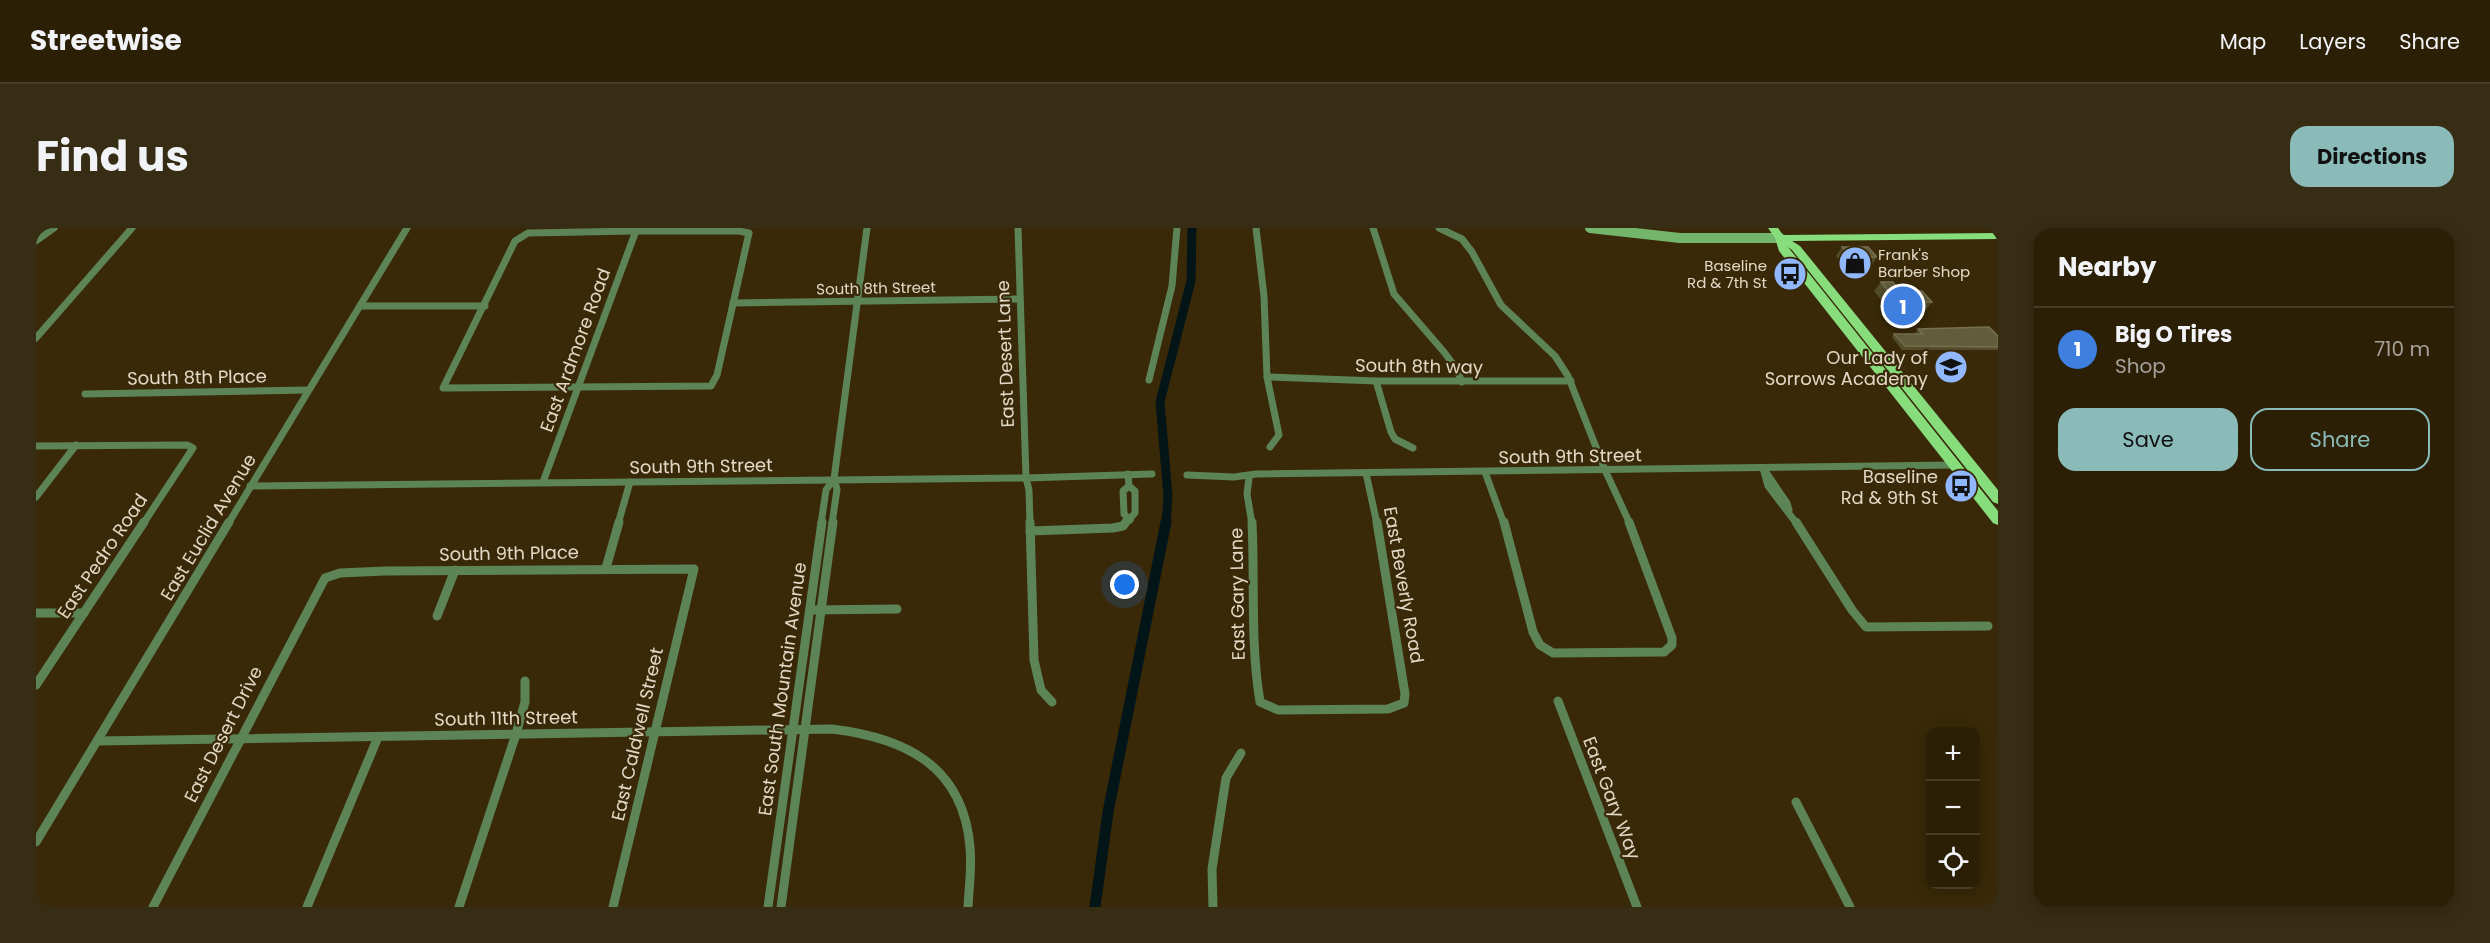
<!DOCTYPE html>
<meta charset="utf-8">
<style>
body{margin:0;font-family:Poppins,sans-serif;background:#372c14;color:#f1f3f6}
.controls{position:absolute;right:18px;bottom:18px;display:grid;overflow:hidden;border-radius:12px;box-shadow:0 3px 15px #0003}
.controls button{width:54px;height:54px;display:grid;place-items:center;padding:0;border:0;border-bottom:2px solid #473d28;background:#2b1f06;color:#f1f3f6;font:30px sans-serif}
.you{position:absolute;left:1089px;top:357px;width:21px;height:21px;margin:-15px;border:4px solid #fff;border-radius:50%;background:#1a73e8;box-shadow:0 0 0 9px #1a73e833}
.badge{display:grid;place-items:center;width:39px;height:39px;border-radius:50%;background:#8bbbb9;color:#fff;font-size:20px;font-weight:700}
.pin{position:absolute;translate:-50% -50%;border:3px solid #fff;box-shadow:0 2px 6px #0006}
.list{margin:0;padding:0;list-style:none}
h2{display:flex;justify-content:space-between;align-items:center;height:78px;margin:0;padding:0 24px;font-size:26px}
h2 small{font-size:20px;font-weight:400;color:#a6a29b}
.list li{display:grid;grid-template-columns:39px 1fr auto;gap:18px;align-items:center;box-sizing:border-box;height:84px;padding:0 24px;border-top:2px solid #473d28}
.list b{display:block;font-size:22px;white-space:nowrap}
.list p{margin:0;font-size:20px;white-space:nowrap;color:#a6a29b}
.list em{font-size:20px;font-style:normal;color:#a6a29b}
.actions{display:flex;gap:12px;padding:18px 24px}
.actions a{flex:1;padding:14px 0;border:2px solid #8bbbb9;border-radius:18px;text-align:center;font-size:21px;color:#8bbbb9}
.actions .main{background:#8bbbb9;color:#111}
.icon{flex:none;width:33px;height:33px;fill:none;stroke:currentColor;stroke-width:2;stroke-linecap:round;stroke-linejoin:round}
.map{position:relative;flex:none;width:1962px;height:679px;overflow:hidden;border-radius:18px}
header{display:flex;align-items:center;gap:36px;box-sizing:border-box;height:84px;padding:0 30px;background:#2b1f06;border-bottom:2px solid #473d28}
header strong{font-size:28px}
nav{display:flex;gap:33px;margin-inline-start:auto;font-size:21px}
.intro{display:flex;align-items:center;justify-content:space-between;box-sizing:border-box;height:144px;padding:0 36px}
h1{margin:0;font-size:42px}
.button{padding:15px 27px;border-radius:18px;background:#8bbbb9;color:#111;font-size:21px;font-weight:700}
main{display:flex;gap:36px;padding:0 36px}
aside{flex:1;background:#2b1f06;border-radius:18px;box-shadow:0 3px 15px #0003}
.map>svg:first-child{display:block}
</style>
<header>
<strong>Streetwise</strong>
<nav><a>Map</a><a>Layers</a><a>Share</a></nav>
</header>
<div class="intro"><h1>Find us</h1><a class="button">Directions</a></div>
<main>
<div class="map">
<svg width="1962" height="679" viewBox="0 0 1962 679">
<rect width="100%" height="100%" fill="#392908"/>
<g fill="none" stroke-linecap="round" stroke-linejoin="round">
<polyline stroke="#041517" stroke-width="9" points="1130,296 1132,268 1124,174 1155,53 1156,0"/>
<polyline stroke="#041517" stroke-width="11" points="1059,679 1072,584 1130,294"/>
<g stroke="#5c8457" stroke-width="7">
<polyline points="982,0 990,250 993,262 994,296"/>
<polyline points="1220,0 1228,68 1231,149 1243,207 1234,219"/>
<polyline points="1337,0 1358,66 1408,124 1420,140 1426,154"/>
<polyline points="1403,0 1426,11 1436,24 1465,77 1519,128 1532,148 1569,242 1594,296"/>
<polygon points="600,3 703,3 713,5 681,147 675,158 407,160 479,13 492,5"/>
<polyline points="0,13 18,0"/>
<polyline points="697,75 983,71"/>
<polyline points="324,78 449,78"/>
<polyline points="0,110 96,0"/>
<polyline points="1231,149 1340,153 1535,153"/>
<polyline points="1113,152 1136,58 1141,0"/>
<polyline points="1340,153 1355,204 1359,211 1377,220"/>
<polyline points="49,166 272,162"/>
<polyline points="0,218 151,217 157,220 107,296"/>
<polyline points="1727,240 1732,258 1761,296"/>
<polyline points="1727,240 1751,275 1753,282"/>
<polyline points="1449,244 1468,296"/>
<polyline points="1330,245 1341,296"/>
<polyline points="1151,247 1198,249 1220,246 1918,237"/>
<polyline points="1213,250 1211,266 1216,296"/>
<polyline points="507,254 601,0"/>
<polyline points="214,258 990,250 1116,246"/>
<polyline points="1093,258 1087,263 1088,286 1094,292"/>
<polyline points="0,269 40,217"/>
<polyline points="192,296 371,0"/>
<polyline points="582,296 594,254"/>
<polyline points="785,296 790,262 798,251"/>
<polyline points="796,296 801,261 798,251 831,0"/>
<polyline points="1089,296 1099,285 1099,263 1093,258 1092,246"/>
</g>
<g stroke="#5c8457" stroke-width="9">
<polyline points="994,294 998,432 1005,462 1016,474"/>
<path d="M1216 294C1219 354 1214 414 1224 474L1242 482 1352 481 1368 475 1369 466 1341 294"/>
<polyline points="1468,294 1497,404 1504,417 1517,425 1628,424 1636,417 1636,410 1593,294"/>
<polyline points="1760,294 1816,382 1830,399 1952,398"/>
<polyline points="994,303 1077,300 1087,298 1090,294"/>
<polyline points="570,340 583,294"/>
<polyline points="774,382 861,381"/>
<polyline points="0,385 48,385"/>
<polyline points="401,388 419,342"/>
<polyline points="0,457 108,294"/>
<polyline points="1522,473 1601,679"/>
<path d="M62 513 796 501C870 510 927 538 934 619 936 639 933 659 932 679"/>
<polyline points="1760,574 1814,679"/>
<polyline points="0,614 193,294"/>
<polyline points="117,679 289,350 304,345 349,343 658,341 577,679"/>
<polyline points="271,679 342,509"/>
<polyline points="423,679 480,506 489,474 489,453"/>
<polyline points="732,679 786,294"/>
<polyline points="745,679 797,294"/>
<polyline points="1177,679 1176,641 1190,550 1205,525"/>
</g>
<polyline stroke="#74b56c" stroke-width="10" points="1554,0 1644,10 1744,10"/>
<polygon fill="#87dc7c" fill-rule="evenodd" points="1732,0 1742,0 1747,7 1962,5 1962,11 1756,13 1764,18 1962,262 1962,276 1957,274 1756,22 1752,19 1962,283 1962,297 1957,295 1743,23 1739,10"/>
</g>
<g fill="#524c2b">
<polygon points="1806,19 1841,29 1835,38 1809,38 1800,28"/>
<polygon points="1845,54 1864,63 1896,74 1889,83 1865,84 1855,85 1838,63"/>
<polygon points="1882,101 1962,108 1962,122 1866,122 1856,109 1858,106 1881,106 1880,104"/>
</g>
<g fill="#615c3b" stroke="#766f51" stroke-width="1.5">
<polygon points="1806,19 1832,19 1841,29 1815,29"/>
<polygon points="1845,54 1857,54 1864,63 1886,63 1896,74 1872,75 1862,76"/>
<polygon points="1953,99 1962,108 1962,119 1869,118 1858,106 1887,106 1882,101"/>
</g>
<defs>
<g id="shop-disc" transform="scale(1.725)"><circle r="9.5" fill="#91b8fd" stroke="#392908"/><path d="M-5-2.5h2.3a2.7 3.5 0 0 1 5.4 0H5L5.5 6h-11ZM-1.5-2.5h3a1.5 2.3 0 0 0-3 0Z" fill="#111"/></g>
<g id="bus-disc" transform="scale(1.725)"><circle r="9.5" fill="#91b8fd" stroke="#392908"/><path d="M-5-6H5V4H4V6H2V4H-2V6H-4V4H-5ZM-3.5-4V0h7V-4ZM-3.5 1.2v1.5H-2V1.2ZM2 1.2v1.5H3.5V1.2Z" fill="#111"/></g>
<g id="school-disc" transform="scale(1.725)"><circle r="9.5" fill="#91b8fd" stroke="#392908"/><path d="M0-5L7-2L0 1L-7-2ZM-4 1L0 2.5L4 1V4Q0 6-4 4Z" fill="#111"/></g>
</defs>
<g fill-rule="evenodd">
<use href="#shop-disc" x="1819" y="35"/>
<use href="#bus-disc" x="1754" y="46"/>
<use href="#school-disc" x="1915" y="139"/>
<use href="#bus-disc" x="1925" y="258"/>
</g>
<g text-anchor="middle" dominant-baseline="central" stroke-width="4.5" stroke-linejoin="round" paint-order="stroke">
<g font-size="15" fill="#e2d8c6" stroke="#392908" text-anchor="start">
<text x="1842" y="26">Frank's<tspan x="1842" dy="17">Barber Shop</tspan></text>
<text x="1731" y="37" text-anchor="end">Baseline<tspan x="1731" dy="17">Rd &amp; 7th St</tspan></text>
</g>
<g font-size="15" fill="#e2d8c6" stroke="#392908">
<text transform="translate(840 60) rotate(-1)">South 8th Street</text>
</g>
<g font-size="18" fill="#e2d8c6" stroke="#392908">
<text transform="translate(539 122) rotate(-70)">East Ardmore Road</text>
<text transform="translate(969 126) rotate(-92)">East Desert Lane</text>
<text transform="translate(1383 138) rotate(1)">South 8th way</text>
<text transform="translate(161 149) rotate(-1)">South 8th Place</text>
<text transform="translate(1534 228) rotate(-1)">South 9th Street</text>
<text transform="translate(665 238) rotate(-1)">South 9th Street</text>
<text transform="translate(172 299) rotate(-59)">East Euclid Avenue</text>
<text transform="translate(473 325) rotate(-1)">South 9th Place</text>
<text transform="translate(66 328) rotate(-56)">East Pedro Road</text>
<text transform="translate(1368 357) rotate(80)">East Beverly Road</text>
<text transform="translate(1201 366) rotate(-91)">East Gary Lane</text>
<text transform="translate(746 461) rotate(-82)">East South Mountain Avenue</text>
<text transform="translate(470 490) rotate(-1)">South 11th Street</text>
<text transform="translate(187 506) rotate(-63)">East Desert Drive</text>
<text transform="translate(601 506) rotate(-77)">East Caldwell Street</text>
<text transform="translate(1576 570) rotate(69)">East Gary Way</text>
</g>
<g font-size="18" fill="#e2d8c6" stroke="#392908" text-anchor="end">
<text x="1892" y="129">Our Lady of<tspan x="1892" dy="21">Sorrows Academy</tspan></text>
<text x="1902" y="248">Baseline<tspan x="1902" dy="21">Rd &amp; 9th St</tspan></text>
</g>
</g>
</svg>
<div class="controls">
<button>+</button>
<button>−</button>
<button><svg class="icon" aria-label="locate" viewBox="0 0 24 24"><circle cx="12" cy="12" r="6"/><path d="M12 2v4M12 18v4M2 12h4M18 12h4"/></svg></button>
</div>
<div class="you"></div>
<div class="pin badge" style="left:1867px;top:78px;background:#3f7fe0">1</div>
</div>
<aside>
<h2>Nearby<small></small></h2>
<ul class="list">
<li><span class="badge" style="background:#3f7fe0">1</span><div><b>Big O Tires</b><p>Shop</p></div><em>710 m</em></li>
</ul>
<div class="actions"><a class="main">Save</a><a>Share</a></div>
</aside>
</main>
